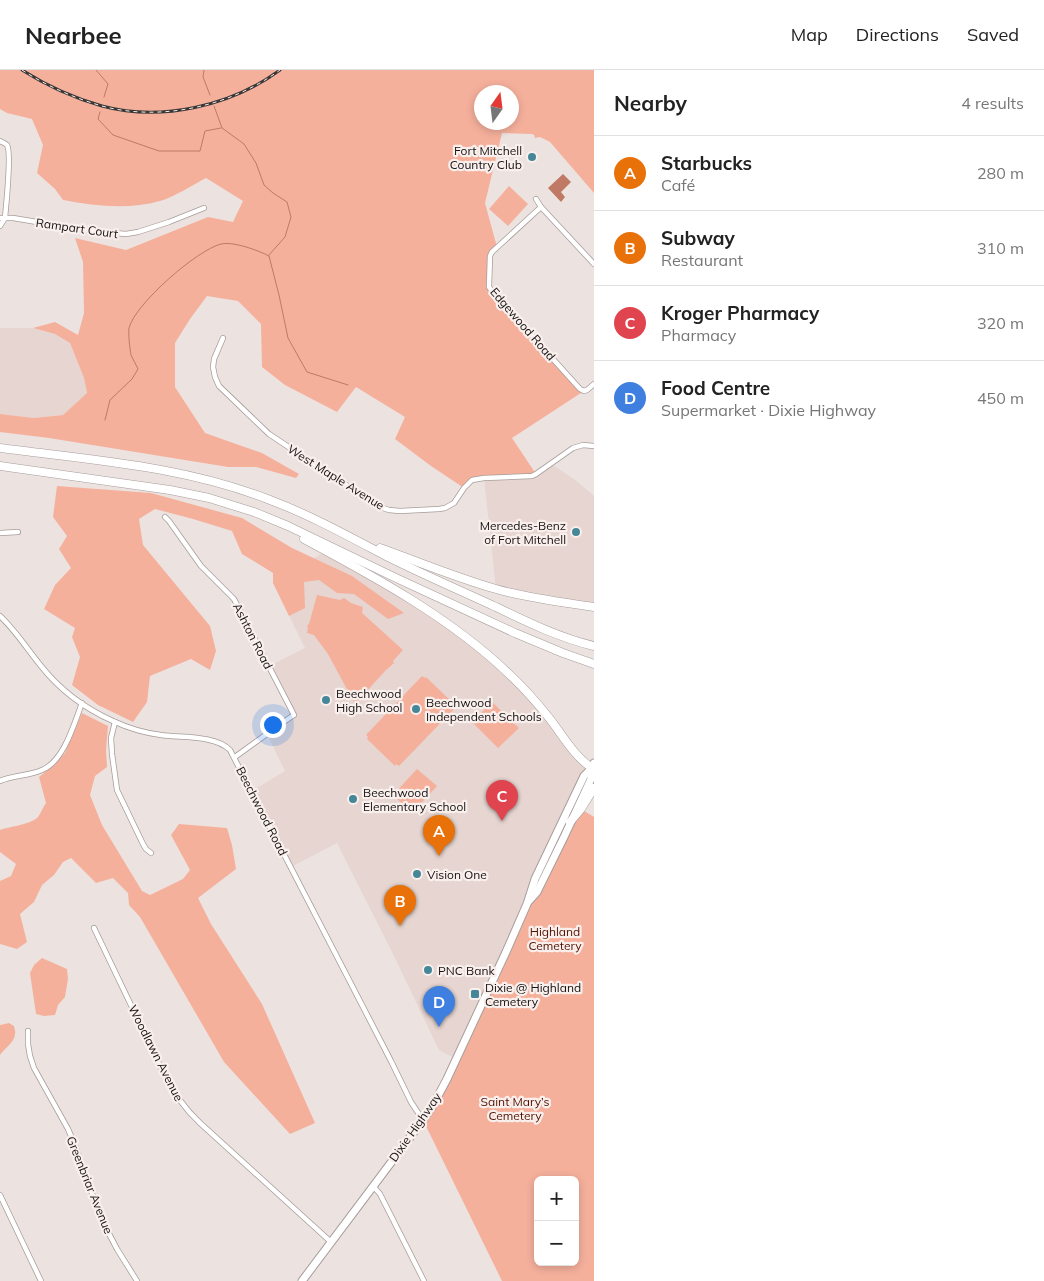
<!DOCTYPE html>
<meta charset="utf-8">
<style>
body{margin:0;font-family:Mulish,sans-serif;background:#f6f6f6;color:#222}
.controls{position:absolute;right:15px;bottom:15px;display:grid;overflow:hidden;border-radius:8px;box-shadow:0 2px 8px #0003}
.controls button{width:45px;height:45px;display:grid;place-items:center;padding:0;border:0;border-bottom:1px solid #e0e0e0;background:#fff;color:#222;font:25px sans-serif}
.compass{position:absolute;left:474px;top:15px;width:45px;height:45px;border-radius:50%;background:#fff;box-shadow:0 2px 8px #0003;rotate:14deg}
.you{position:absolute;left:272px;top:654px;width:18px;height:18px;margin:-12px;border:4px solid #fff;border-radius:50%;background:#1a73e8;box-shadow:0 0 0 8px #1a73e833}
.badge{display:grid;place-items:center;width:32px;height:32px;border-radius:50%;background:#458798;color:#fff;font-size:16px;font-weight:700}
.pin{position:absolute;translate:-50% -41px;filter:drop-shadow(0 1px 2px #0008)}
.pin::after{content:'';position:absolute;top:26px;width:18px;height:15px;background:inherit;clip-path:polygon(0 0,100% 0,50% 100%)}
.list{margin:0;padding:0;list-style:none}
h2{display:flex;justify-content:space-between;align-items:center;height:65px;margin:0;padding:0 20px;font-size:21px}
h2 small{font-size:16px;font-weight:400;color:#767676}
.list li{display:grid;grid-template-columns:32px 1fr auto;gap:15px;align-items:center;box-sizing:border-box;height:75px;padding:0 20px;border-top:1px solid #e0e0e0}
.list b{display:block;font-size:19px;white-space:nowrap}
.list p{margin:0;font-size:16px;white-space:nowrap;color:#767676}
.list em{font-size:16px;font-style:normal;color:#767676}
.map{position:relative;flex:none;width:594px;height:1211px;overflow:hidden}
header{display:flex;align-items:center;gap:30px;box-sizing:border-box;height:70px;padding:0 25px;background:#fff;border-bottom:1px solid #e0e0e0}
header strong{font-size:24px}
nav{display:flex;gap:28px;margin-inline-start:auto;font-size:18px}
main{display:flex}
aside{flex:1;background:#fff}
.map>svg:first-child{display:block}
</style>
<header>
<strong>Nearbee</strong>
<nav><a>Map</a><a>Directions</a><a>Saved</a></nav>
</header>
<main>
<div class="map">
<svg width="594" height="1211" viewBox="0 0 594 1211">
<rect width="100%" height="100%" fill="#ece3e0"/>
<g fill="#e6d5d0">
<polygon points="0,258 33,258 55,264 70,273 84,308 87,323 63,345 34,348 0,344"/>
<polygon points="551,394 574,409 594,426 594,537 496,519 484,408 527,406"/>
<polygon points="326,481 408,528 509,604 592,698 591,709 456,989 439,980 394,886 337,773 291,797 252,721 285,701 267,664 294,645 269,596 305,578 273,513"/>
</g>
<g fill="#f5b09c" fill-rule="evenodd">
<path d="M0 0H594V123L550 72 540 67 535 68 534 65 532 64 502 63 485 133 497 177 492 182 489 217 584 321 512 368 536 404 477 409 464 418 431 396 395 369 405 347 356 317 337 342 285 315 262 297 261 254 238 231 207 226 190 249 175 273V317L205 363 262 383 299 404 296 408 256 397H228L49 368 0 362V344L34 348 63 345 87 323 84 308 70 273 55 264 33 258 55 252 78 265 84 243 83 192 75 168 126 180 208 147 233 152 243 131 206 108C193 115 174 127 160 131 128 140 95 136 63 130L55 119 37 103 43 75 32 49 7 43 0 39ZM482 22H512V52H482Z"/>
<polygon points="509,116 528,134 508,156 489,139"/>
<polygon points="57,416 151,423 242,448 292,478 352,506 404,543 388,549 354,524 337,523 319,510 304,512 305,538 289,546 273,513 273,503 242,484 232,461 193,449 155,439 139,449 143,475 210,556 216,581 210,600 191,589 150,606 147,632 133,652 98,635 72,615 80,587 72,567 75,558 44,539 55,515 71,498 59,479 67,466 53,447"/>
<polygon points="317,525 340,530 344,528 351,533 363,537 362,543 403,580 393,591 394,593 386,600 355,634 328,584 314,565 307,563 308,558 307,556 309,554"/>
<polygon points="422,606 425,608 426,607 454,634 453,635 455,638 399,696 396,694 395,696 367,669 368,667 366,665"/>
<polygon points="492,632 519,658 498,678 472,652"/>
<path d="M82 643 108 656 106 680 107 697 95 706 90 725 102 755 142 821 150 825 183 809 190 800 171 765 179 754 227 758 232 775 236 799 198 828 211 854 262 934 315 1053 290 1064 224 992 140 847 129 835 128 823 113 808 96 813 71 788 63 792 54 805 42 815 34 832 20 844 27 872 17 879 0 874V811L11 806 16 794 0 782V760C11 756 30 755 38 747 41 743 43 737 46 733L39 707 55 694 65 683Z"/>
<polygon points="417,699 437,716 412,743 393,725"/>
<path d="M581 739 594 747V1211H502L423 1050 432 1037 527 834ZM538 1110H575V1192H538Z"/>
<polygon points="42,888 67,899 68,909 65,927 58,935 55,945 44,946 36,944 30,903 34,895"/>
<path d="M9 953 14 956C14 958 16 961 15 964 15 972 4 979 0 985V955Z"/>
</g>
<polygon fill="#bf7964" points="563,104 571,112 561,122 565,127 561,132 548,118"/>
<g fill="none" stroke-linecap="round" stroke-linejoin="round">
<g stroke="#bf7964" stroke-width="1">
<polyline points="96,0 108,14 104,27"/>
<polyline points="204,0 203,7 210,25"/>
<polyline points="214,36 222,58 244,74 256,93 264,115 273,123 287,132 291,147 285,167 269,185"/>
<polyline points="100,42 98,49 113,65 159,81 200,81 205,61 221,58"/>
<polyline points="269,186 279,225 288,268 307,302 348,315"/>
<path d="M105 350 110 330 132 309 138 299C136 294 133 290 131 285 130 280 128 263 129 258 135 234 197 180 221 174 232 171 258 180 269 186"/>
</g>
<g stroke="#a69d9b" stroke-width="6">
<g id="street">
<path d="M0 71C2 72 5 73 7 75 12 83 6 135 5 148L0 156"/>
<polyline points="536,129 541,137 594,194"/>
<polyline points="541,137 492,182 490,186 489,217 491,220 580,319 584,321 587,320 594,314"/>
<polyline points="0,148 13,148 91,161 126,164 138,162 169,152 204,138"/>
<polyline points="223,268 214,289 213,297 215,307 219,316 269,364 364,427 380,437 389,440 400,441 439,439 445,438 454,433 464,418 472,410 484,408 532,406 536,404 573,378 583,375 594,376"/>
<polyline points="165,447 169,451 201,496 234,529 294,645 282,653 235,687"/>
<polyline points="0,463 18,462"/>
<path d="M0 546C16 561 27 579 41 596 60 620 86 639 113 651 128 658 145 663 161 665 182 668 215 665 230 680L391 991 411 1032 423 1050"/>
<polyline points="115,652 111,668 112,684 117,720 143,774 146,779 151,783"/>
<path d="M0 711C14 705 29 706 42 700 64 691 74 654 82 633"/>
<path d="M94 858 165 1006C175 1024 184 1038 200 1053L331 1172"/>
<polyline points="28,961 28,974 30,986 34,998 68,1059 75,1075 91,1121 107,1160 117,1179 137,1211"/>
<polyline points="373,1116 380,1124 424,1211"/>
<polyline points="0,1125 41,1211"/>
</g>
</g>
<g stroke="#a69d9b" stroke-width="9">
<g id="primary">
<polyline points="529,831 537,822 564,767 591,709 592,698"/>
<polyline points="302,1211 423,1050 432,1037 447,1009 506,882 527,834 535,809 584,706 592,698 594,693"/>
</g>
</g>
<g stroke="#a69d9b" stroke-width="9">
<g id="highway">
<path d="M0 378C91 390 184 396 270 430 310 445 348 466 386 486 422 504 459 520 496 537 527 552 560 568 594 576"/>
<polyline points="0,396 170,420 209,428 254,442 288,456 396,508 515,563 563,583 594,594"/>
<path d="M304 469C375 507 451 548 509 604 524 618 538 634 550 649 563 666 574 686 592 698"/>
<path d="M380 478C419 492 457 508 496 519 528 528 561 532 594 537"/>
<polyline points="570,752 581,739 594,718"/>
</g>
</g>
<use href="#street" stroke="#fff" stroke-width="4.5"/>
<use href="#primary" stroke="#fff" stroke-width="7"/>
<use href="#highway" stroke="#fff" stroke-width="8"/>
<g stroke="#3b3736" stroke-width="3">
<path id="rail" d="M22 0C47 16 74 28 102 36 161 52 231 36 280 0"/>
</g>
<use href="#rail" stroke="#f9f0ed" stroke-width="1" stroke-dasharray="4" stroke-linecap="butt"/>
</g>
<g fill="#458798" stroke="#f9f0ed" stroke-width="2">
<circle cx="532" cy="87" r="5"/>
<circle cx="576" cy="462" r="5"/>
<circle cx="326" cy="630" r="5"/>
<circle cx="416" cy="639" r="5"/>
<circle cx="353" cy="729" r="5"/>
<circle cx="417" cy="804" r="5"/>
<circle cx="428" cy="900" r="5"/>
<rect x="470" y="919" width="10" height="10" rx="2.5"/>
</g>
<g text-anchor="middle" dominant-baseline="central" stroke-width="4.5" stroke-linejoin="round" paint-order="stroke">
<g font-size="12" fill="#151211" stroke="#f9f0ed" text-anchor="start">
<text x="522" y="80" text-anchor="end">Fort Mitchell<tspan x="522" dy="14">Country Club</tspan></text>
<text x="566" y="455" text-anchor="end">Mercedes-Benz<tspan x="566" dy="14">of Fort Mitchell</tspan></text>
<text x="336" y="623">Beechwood<tspan x="336" dy="14">High School</tspan></text>
<text x="426" y="632">Beechwood<tspan x="426" dy="14">Independent Schools</tspan></text>
<text x="363" y="722">Beechwood<tspan x="363" dy="14">Elementary School</tspan></text>
<text x="427" y="804">Vision One</text>
<text x="438" y="900">PNC Bank</text>
<text x="485" y="917">Dixie @ Highland<tspan x="485" dy="14">Cemetery</tspan></text>
</g>
<g font-size="12" fill="#151211" stroke="#f9f0ed">
<text transform="translate(77 158) rotate(8)">Rampart Court</text>
<text transform="translate(523 254) rotate(49)">Edgewood Road</text>
<text transform="translate(336 407) rotate(32)">West Maple Avenue</text>
<text transform="translate(253 566) rotate(63)">Ashton Road</text>
<text transform="translate(262 741) rotate(63)">Beechwood Road</text>
<text transform="translate(156 983) rotate(63)">Woodlawn Avenue</text>
<text transform="translate(415 1057) rotate(-55)">Dixie Highway</text>
<text transform="translate(90 1115) rotate(68)">Greenbriar Avenue</text>
</g>
<g font-size="12" fill="#521100" stroke="#f9f0ed">
<text x="555" y="861">Highland<tspan x="555" dy="14">Cemetery</tspan></text>
<text x="515" y="1031">Saint Mary’s<tspan x="515" dy="14">Cemetery</tspan></text>
</g>
</g>
</svg>
<div class="controls">
<button>+</button>
<button>−</button>
</div>
<svg class="compass" viewBox="-18 -18 36 36"><path d="M0-13l5 13h-10z" fill="#e53935"/><path d="M0 13l5-13h-10z" fill="#767676"/></svg>
<div class="you"></div>
<div class="pin badge" style="left:439px;top:786px;background:#e8710a">A</div>
<div class="pin badge" style="left:400px;top:856px;background:#e8710a">B</div>
<div class="pin badge" style="left:502px;top:751px;background:#e0444e">C</div>
<div class="pin badge" style="left:439px;top:957px;background:#3f7fe0">D</div>
</div>
<aside>
<h2>Nearby<small>4 results</small></h2>
<ul class="list">
<li><span class="badge" style="background:#e8710a">A</span><div><b>Starbucks</b><p>Café</p></div><em>280 m</em></li>
<li><span class="badge" style="background:#e8710a">B</span><div><b>Subway</b><p>Restaurant</p></div><em>310 m</em></li>
<li><span class="badge" style="background:#e0444e">C</span><div><b>Kroger Pharmacy</b><p>Pharmacy</p></div><em>320 m</em></li>
<li><span class="badge" style="background:#3f7fe0">D</span><div><b>Food Centre</b><p>Supermarket · Dixie Highway</p></div><em>450 m</em></li>
</ul>
</aside>
</main>
